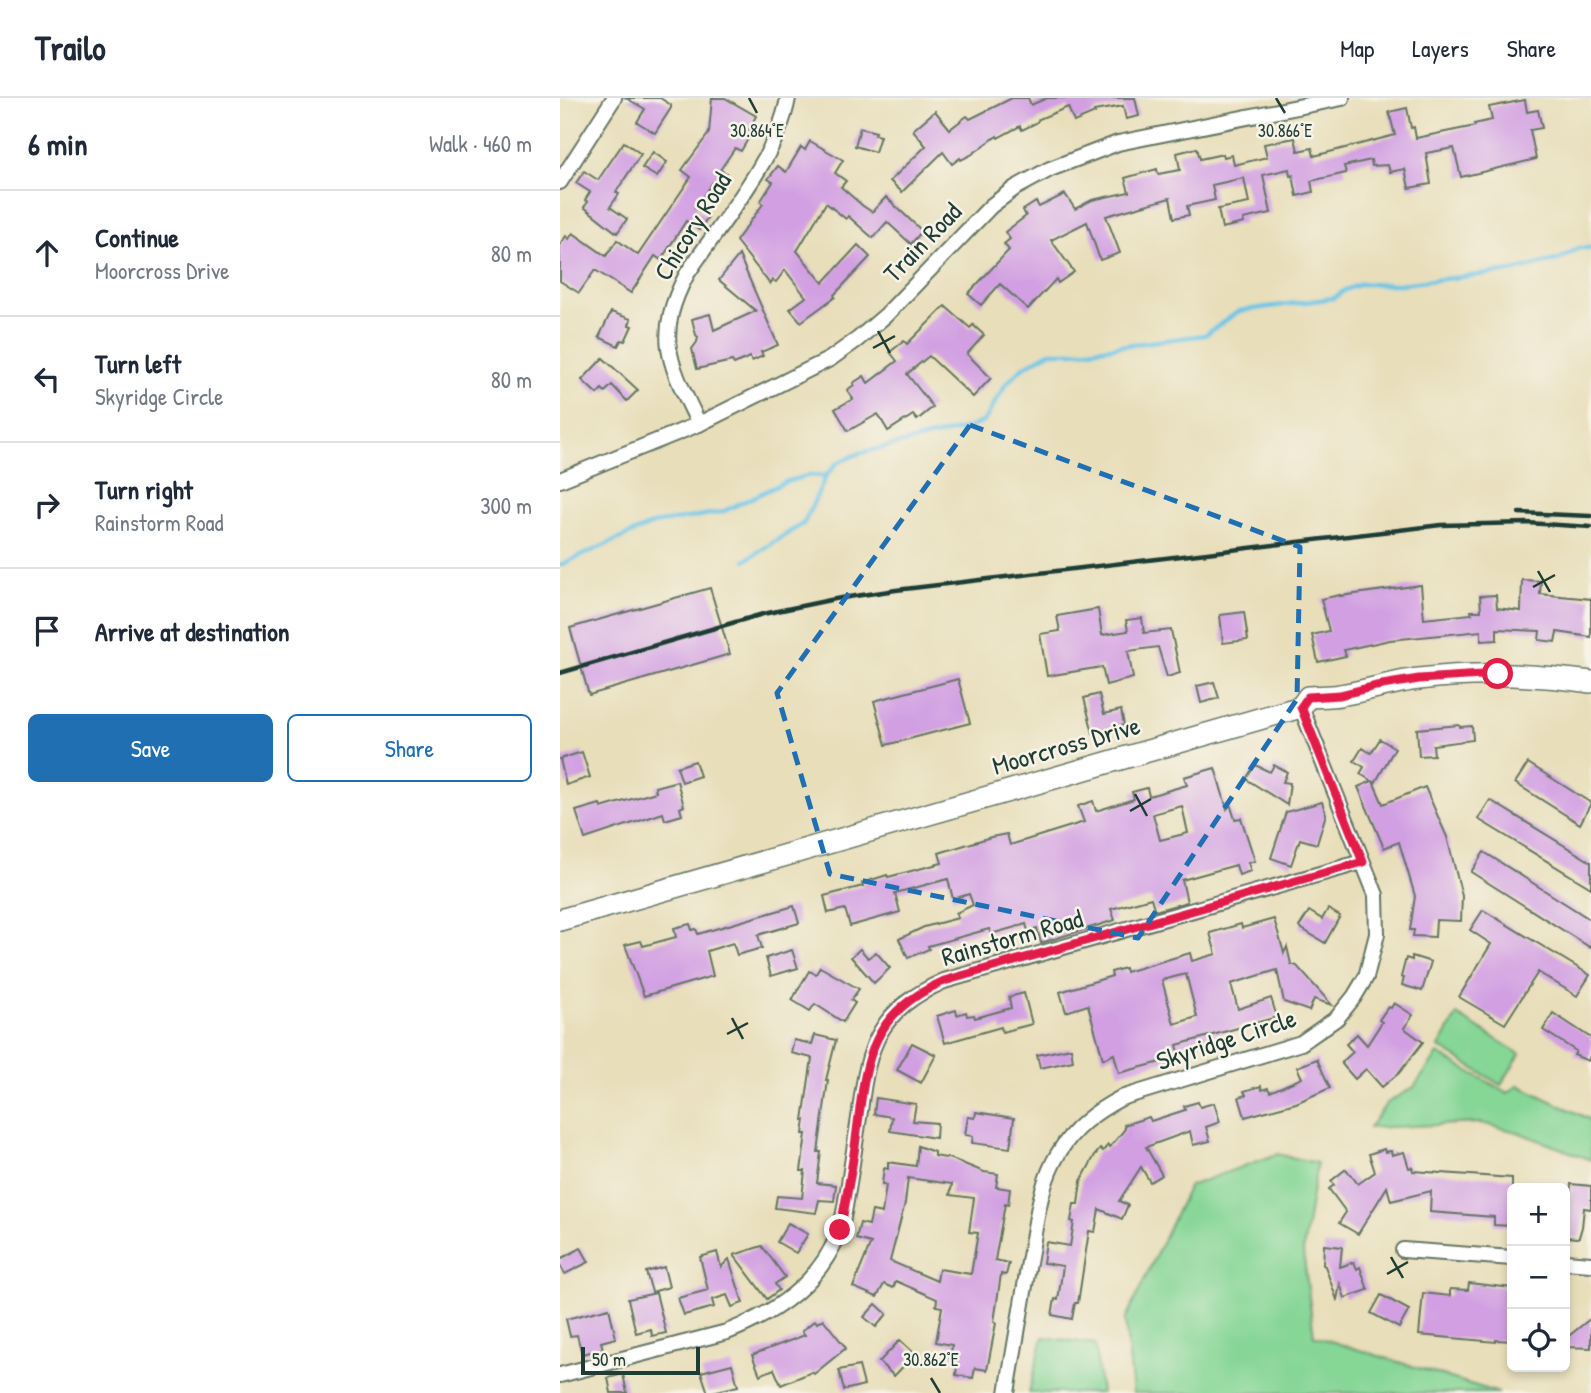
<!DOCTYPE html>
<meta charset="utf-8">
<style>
body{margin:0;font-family:"Patrick Hand",sans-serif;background:#f2f2f3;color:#1f2937}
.controls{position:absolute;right:21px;bottom:21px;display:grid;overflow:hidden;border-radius:10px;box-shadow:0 4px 10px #0003}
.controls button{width:63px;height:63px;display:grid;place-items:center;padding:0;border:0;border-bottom:2px solid #e0e1e3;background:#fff;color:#1f2937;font:35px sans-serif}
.scale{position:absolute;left:21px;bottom:18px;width:119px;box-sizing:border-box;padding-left:7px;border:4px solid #1f3d34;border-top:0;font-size:19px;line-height:24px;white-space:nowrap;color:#1f3d34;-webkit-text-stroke:5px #f7f3e8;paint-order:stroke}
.stop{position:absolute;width:21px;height:21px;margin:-16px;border:5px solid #e11d48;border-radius:50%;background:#fff}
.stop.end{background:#e11d48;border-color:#fff;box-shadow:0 2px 7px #0008}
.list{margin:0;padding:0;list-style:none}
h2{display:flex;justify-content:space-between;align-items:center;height:91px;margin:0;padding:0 28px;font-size:30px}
h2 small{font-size:23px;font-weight:400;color:#747a83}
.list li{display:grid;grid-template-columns:46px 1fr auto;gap:21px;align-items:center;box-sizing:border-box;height:126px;padding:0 28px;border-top:2px solid #e0e1e3}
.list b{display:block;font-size:26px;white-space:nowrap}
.list p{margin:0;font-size:23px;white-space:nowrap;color:#747a83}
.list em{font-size:23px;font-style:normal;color:#747a83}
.actions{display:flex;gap:14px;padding:21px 28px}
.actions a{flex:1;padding:16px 0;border:2px solid #1f6fb2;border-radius:10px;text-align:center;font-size:24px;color:#1f6fb2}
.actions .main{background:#1f6fb2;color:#fff}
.icon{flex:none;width:38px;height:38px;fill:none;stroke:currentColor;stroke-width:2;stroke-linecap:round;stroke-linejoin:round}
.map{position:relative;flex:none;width:1031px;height:1295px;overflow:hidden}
header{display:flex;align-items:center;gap:42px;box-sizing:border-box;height:98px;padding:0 35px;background:#fff;border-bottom:2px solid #e0e1e3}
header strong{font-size:33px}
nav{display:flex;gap:38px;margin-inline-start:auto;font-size:24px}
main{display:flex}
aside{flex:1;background:#fff}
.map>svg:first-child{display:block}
</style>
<header>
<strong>Trailo</strong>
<nav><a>Map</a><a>Layers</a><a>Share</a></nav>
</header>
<main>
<aside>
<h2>6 min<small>Walk · 460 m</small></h2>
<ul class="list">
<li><svg class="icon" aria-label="ahead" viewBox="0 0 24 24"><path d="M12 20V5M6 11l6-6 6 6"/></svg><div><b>Continue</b><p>Moorcross Drive</p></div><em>80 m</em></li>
<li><svg class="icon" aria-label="left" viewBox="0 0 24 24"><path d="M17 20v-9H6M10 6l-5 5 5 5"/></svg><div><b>Turn left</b><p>Skyridge Circle</p></div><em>80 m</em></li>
<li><svg class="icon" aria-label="right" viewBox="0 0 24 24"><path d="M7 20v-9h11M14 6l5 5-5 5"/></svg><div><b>Turn right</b><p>Rainstorm Road</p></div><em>300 m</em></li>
<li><svg class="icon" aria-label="arrive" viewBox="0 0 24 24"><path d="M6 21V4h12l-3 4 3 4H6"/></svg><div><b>Arrive at destination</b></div></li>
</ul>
<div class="actions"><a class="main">Save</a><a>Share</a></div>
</aside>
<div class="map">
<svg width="1031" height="1295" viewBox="0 0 1031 1295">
<rect width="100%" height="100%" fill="#f7f3e8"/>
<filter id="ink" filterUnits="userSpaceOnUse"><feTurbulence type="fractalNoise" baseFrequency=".0143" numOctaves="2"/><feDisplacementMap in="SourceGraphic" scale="14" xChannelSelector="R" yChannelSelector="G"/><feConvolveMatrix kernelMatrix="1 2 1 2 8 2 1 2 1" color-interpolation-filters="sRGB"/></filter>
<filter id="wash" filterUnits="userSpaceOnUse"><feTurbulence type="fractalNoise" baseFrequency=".00686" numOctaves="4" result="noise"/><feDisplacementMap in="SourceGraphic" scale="28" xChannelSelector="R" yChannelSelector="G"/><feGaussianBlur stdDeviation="1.57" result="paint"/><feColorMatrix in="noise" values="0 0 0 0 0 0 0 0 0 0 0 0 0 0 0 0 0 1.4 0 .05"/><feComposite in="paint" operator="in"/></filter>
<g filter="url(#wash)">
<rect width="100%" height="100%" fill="#e8deb9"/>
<g fill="#86d696" stroke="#528a65" stroke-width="2">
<polygon points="897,917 960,956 941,987 879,949"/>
<polygon points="878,956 948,995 958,987 1031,1022 1031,1062 957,1034 921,1025 809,1030 827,1005 854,989"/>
<polygon points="717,1056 757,1065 743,1153 754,1238 939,1295 573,1295 565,1222 629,1088"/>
<polygon points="483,1239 535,1246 541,1295 469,1295"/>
</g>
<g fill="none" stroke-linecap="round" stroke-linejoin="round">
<g stroke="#6ac5e7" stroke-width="4.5">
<polyline points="186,462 244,425 266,378"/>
<polyline points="0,467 93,426 162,414 225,384 250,377 266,378 277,365 300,355 408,330 424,323 446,286 462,270 490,254 513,254 645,237 679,213 774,200 785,192 801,186 840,186 954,173 1000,161 1018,150 1031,150"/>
</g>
</g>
<g id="blocks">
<g fill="#d19fe2" fill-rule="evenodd">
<polygon points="66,0 100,0 111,7 111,10 95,35 77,24 85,11"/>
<polygon points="152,0 165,0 196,18 189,32 192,34 181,53 175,50 160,72 166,75 160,86 153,84 135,110 148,119 139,132 126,123 101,162 95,158 71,195 35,172 19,195 0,183 0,147 6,138 9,141 13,135 46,158 57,142 78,157 131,79 122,72 149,35"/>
<polygon points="452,0 468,0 471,7 487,0 575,0 579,18 566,21 563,8 534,13 535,15 514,24 508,9 479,21 476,25 462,32 460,28 438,40 437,38 411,57 401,62 400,60 392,66 383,54 342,94 330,83 366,48 353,32 375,13 390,31 407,18 410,21"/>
<polygon points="965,2 967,14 978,12 982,30 970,32 976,61 901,79 894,50 866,55 871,86 849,90 845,71 830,74 828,67 812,68 811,62 784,68 786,75 751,83 753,94 737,98 733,77 730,78 729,71 703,77 711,115 683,121 684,125 662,130 658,111 689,105 684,80 652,87 655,102 627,108 629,117 614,120 610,100 546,118 560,155 540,162 527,124 491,142 514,174 498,185 496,181 468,211 440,186 421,207 408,196 449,152 444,146 450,141 445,134 466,118 463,112 476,104 479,109 505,96 515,111 532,102 569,94 565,80 597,71 598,76 620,72 617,55 637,50 640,61 663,56 664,59 672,57 674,67 707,59 704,46 735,40 738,53 752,50 754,58 835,37 829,14 847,10 851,30 854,29 856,40 915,28 914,26 932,22 929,9"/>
<polygon points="300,30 316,34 315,37 320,38 315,54 295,48"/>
<polygon points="250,43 283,62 275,75 286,83 281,89 303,108 312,114 326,99 362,133 351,146 327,124 313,140 288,118 286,121 266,105 237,153 263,185 298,147 310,159 274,197 275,199 241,224 230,211 246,199 225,172 216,184 213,182 210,186 176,143 203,106 200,104 213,84 208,81 218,68 226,74 241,49 245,52"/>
<polygon points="64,44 81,56 56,94 59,96 50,109 67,121 57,135 24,109 28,104 25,102 30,94 16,85 24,73 38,82"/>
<polygon points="93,54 107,64 97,79 82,70"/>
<polygon points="179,157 218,247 201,254 203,258 192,263 190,259 174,266 172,263 137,271 132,251 137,244 138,239 136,237 132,221 150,216 154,232 196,213 159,182"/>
<polygon points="385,208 410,230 413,227 424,237 407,256 431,280 413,299 369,258 347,276 373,309 357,322 353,317 328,333 318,316 288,333 275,311 293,301 287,292 294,287 293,285 304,278 308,285 337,263 330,254 344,243 347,246"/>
<polygon points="51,214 71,221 69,227 72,228 65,243 61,242 58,248 39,239"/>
<polygon points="43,260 78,292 67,303 52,287 45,294 42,291 37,296 22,282"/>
<polygon points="962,482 981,483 980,496 1031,501 1031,539 997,534 995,544 979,542 980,533 937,531 937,542 921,543 921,533 830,542 784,552 786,558 758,564 752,537 769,533 761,501 780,497 780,498 861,487 864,521 912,516 911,513 921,513 920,498 936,497 937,510 961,513"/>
<polygon points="150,490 170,556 29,597 10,530"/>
<polygon points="538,511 542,537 568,533 566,522 582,520 584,535 611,532 620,575 607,579 598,549 568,553 573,580 546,587 542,569 487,578 480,536 500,533 497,518"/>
<polygon points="684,514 688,542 663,545 660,517"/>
<polygon points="398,581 410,625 326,647 314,603"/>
<polygon points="654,584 659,600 641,605 637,588"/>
<polygon points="539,596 544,616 561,612 564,627 533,635 524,600"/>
<polygon points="899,627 900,629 912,628 913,642 873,647 874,657 859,658 857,631"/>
<polygon points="820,641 835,650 815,685 813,683 823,706 865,689 887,739 902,798 901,823 876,822 875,839 853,838 854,832 850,832 855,798 839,744 824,750 798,689 812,683 800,676 804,669 794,663 802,650 811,655"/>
<polygon points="22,654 30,679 6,687 0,661"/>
<polygon points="135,663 140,678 122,684 117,669"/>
<polygon points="968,665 1031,705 1020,726 955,685"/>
<polygon points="695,667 710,674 714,667 727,674 723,684 730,685 727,707 686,681"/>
<path d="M655 670 667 711 670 706 675 721 681 720 695 763 688 765 691 773 679 777 676 767 622 782 627 804 595 813 591 800 551 811 555 822 481 845 477 830 468 833 466 826 431 836 429 831 368 848 369 851 348 860 339 841 364 829 398 820 396 815 413 807 409 796 393 801 388 781 335 795 340 814 290 828 285 811 268 815 264 798 303 788 302 785 327 777 328 779 382 765 379 755 431 739 447 736 450 747 524 724 518 708 533 703 536 713 574 701 572 694 587 690 589 698 627 687 624 679ZM622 708 628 735 600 742 593 716Z"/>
<polygon points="117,683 124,708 120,710 122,717 105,722 103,715 25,741 16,713 40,706 41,710 96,694 95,689"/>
<polygon points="930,702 1031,764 1031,790 918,721"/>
<polygon points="762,704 766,716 757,746 740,741 731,767 711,760 726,714"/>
<polygon points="924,754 1031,822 1031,850 911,774"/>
<polygon points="234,808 239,825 198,837 202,850 177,857 173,845 147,853 153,878 84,898 65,847 81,843 83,848 116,839 114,830 130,826 132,832 136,831 138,836"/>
<polygon points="768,811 780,818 765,845 739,829 749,813 762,821"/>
<polygon points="923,812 1030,877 1017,898 978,874 945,926 899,899 931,846 910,832"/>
<path d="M714 821 724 855 727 849 731 866 737 868 772 907 754 901 749 913 724 904 717 872 671 886 678 911 711 900 717 919 617 947 620 959 559 975 554 956 543 961 528 907 506 914 500 894 552 878 551 874 565 870 566 874 630 855 632 863 656 856 650 835 681 826 682 830ZM626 876 637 919 614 926 602 882Z"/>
<polygon points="300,851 308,860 316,854 330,870 314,885 291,859"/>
<polygon points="232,852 238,870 211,878 206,860"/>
<polygon points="852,858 871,864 862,893 842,887 844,880 841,879 846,860 852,862"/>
<polygon points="260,869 299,891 291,902 295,905 283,924 255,906 250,913 232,902 249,873 256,876"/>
<polygon points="464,895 472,926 442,934 441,929 385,945 377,918 396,912 397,917 406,914 407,918 414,917 415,920 451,910 449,899"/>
<polygon points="834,905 853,917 844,930 863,944 839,975 822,989 806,971 795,981 781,965 793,954 786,946 797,936 807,947 822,924 819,922 828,909 831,910"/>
<polygon points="993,915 1031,940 1031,956 1028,963 1014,957 1016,953 983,932"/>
<polygon points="255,937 276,942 266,982 268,982 258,1054 261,1054 257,1085 276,1087 274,1103 259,1102 256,1115 215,1110 217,1098 242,1100 245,1073 241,1073 246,1036 243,1036 245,1022 243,1022 252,960 231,955 234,942 252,946"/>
<polygon points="352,945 376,957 361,985 337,972"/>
<polygon points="511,950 513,963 480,970 477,957"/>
<polygon points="757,961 770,990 736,1005 685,1019 679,999 686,997 684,993 701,988 702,992 708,990 710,994 742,980 737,969"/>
<polygon points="316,1000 356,1006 353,1023 377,1025 376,1040 330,1033 332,1019 314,1016"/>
<polygon points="638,1004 640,1009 654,1005 660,1024 646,1029 650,1043 633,1047 630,1033 586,1049 602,1077 590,1084 581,1069 559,1103 568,1107 562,1121 539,1111 535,1134 529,1133 518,1205 515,1205 512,1221 492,1217 495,1201 498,1202 503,1168 483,1165 486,1144 510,1148 514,1124 511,1123 514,1106 518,1106 521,1083 535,1057 540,1051 543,1053 548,1047 550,1049 565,1031 564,1027 589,1019 591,1023 625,1012 624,1008"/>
<polygon points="416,1014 454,1020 450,1050 412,1045 413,1038 405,1037 408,1019 415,1020"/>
<path d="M358 1048 374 1054V1058L392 1061 424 1074 438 1076 436 1089 450 1091 448 1107 445 1106 435 1162 449 1165 446 1177 441 1176 434 1224 436 1225 427 1272 415 1270 413 1280 396 1277 398 1257 391 1256 392 1247 376 1244 382 1209 376 1208 377 1201 336 1183 333 1190 324 1186 317 1199 293 1189 311 1145 296 1141 300 1125 309 1127 312 1113 322 1115 326 1087 322 1086 324 1070 328 1071V1064L356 1068ZM348 1080 392 1086 390 1097 414 1100 409 1134 418 1135 411 1176 379 1171 377 1183 330 1163 345 1105Z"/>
<polygon points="824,1051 825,1054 831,1053 832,1057 844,1054 849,1070 852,1069 853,1073 952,1080 952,1128 934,1127 934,1119 870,1114 871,1093 831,1103 827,1089 798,1136 779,1125 786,1114 769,1091 774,1087 771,1083 786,1071 798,1086 815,1074 809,1056"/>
<polygon points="1011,1086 1031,1088 1031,1111 1024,1110 1022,1129 1019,1139 1017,1140 1005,1139 1005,1098 1010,1098"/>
<polygon points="228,1125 248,1136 236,1155 217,1144"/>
<polygon points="764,1147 782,1149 780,1169 794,1164 797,1171 800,1169 808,1192 785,1200 780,1186 777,1202 765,1168 763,1167"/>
<polygon points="202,1148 225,1179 215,1186 219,1192 207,1201 174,1157"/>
<polygon points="21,1150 29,1164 5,1176 0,1167 0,1161"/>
<polygon points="157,1154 161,1169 169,1161 183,1205 172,1209 167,1197 152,1202 154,1209 124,1217 118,1200 148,1192 140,1159"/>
<polygon points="104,1169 109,1189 92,1194 86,1174"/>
<polygon points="909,1185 952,1190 952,1243 936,1242 936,1244 859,1237 863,1195 890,1198 890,1191 908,1192"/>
<polygon points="96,1195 106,1235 92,1238 91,1231 76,1235 68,1201"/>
<polygon points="821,1197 849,1212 839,1230 811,1215"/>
<polygon points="316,1206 327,1216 316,1229 304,1219"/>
<polygon points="49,1210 56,1240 41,1244 43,1251 22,1256 17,1237 10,1238 6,1221"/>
<polygon points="1031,1220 1031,1250 1005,1249 1005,1241"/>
<polygon points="263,1221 286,1250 254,1276 252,1274 221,1287 214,1271 200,1277 192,1257 245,1237 242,1233 255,1222 257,1225"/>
<polygon points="340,1242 355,1256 334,1278 319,1264"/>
<polygon points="172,1266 178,1288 148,1295 141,1274"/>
<polygon points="299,1268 304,1287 284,1292 279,1272"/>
<polygon points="63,1276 67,1295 51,1295 48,1280"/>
</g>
</g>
</g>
<g filter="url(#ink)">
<use href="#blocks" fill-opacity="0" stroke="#657563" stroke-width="2"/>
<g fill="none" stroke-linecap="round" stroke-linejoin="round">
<g stroke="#657563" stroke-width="18">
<g id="street">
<polyline points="0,84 54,0"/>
<path d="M139 326C110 266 93 240 127 176 160 126 218 59 228 0"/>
<polyline points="0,382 139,326 270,261 298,241 326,217 431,108 455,90 490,71 558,45 782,0"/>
<polyline points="843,1152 952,1160"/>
<polyline points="1005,1164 1031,1166"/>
<path d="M0 1277 167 1234C216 1215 260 1185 279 1134 284 1121 285 1106 288 1092 292 1066 296 1039 300 1013 308 946 319 912 384 883L802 764"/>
<path d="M447 1295C454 1251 462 1207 469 1164 476 1128 479 1087 498 1056 513 1030 535 1014 561 1000L741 945 777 920 794 899 806 879 817 836 816 797 741 609"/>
</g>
</g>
<g stroke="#657563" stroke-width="24">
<path id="secondary" d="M0 822 741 609 748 599C758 598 770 599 780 597 807 593 832 584 859 581 917 574 974 576 1031 584"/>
</g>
<use href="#street" stroke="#fff" stroke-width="14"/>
<use href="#secondary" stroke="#fff" stroke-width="21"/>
<g stroke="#1f3d34" stroke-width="4.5">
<polyline points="959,415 1031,418"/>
<polyline points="0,575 203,516 275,501 336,492 881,427 967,425 1031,429"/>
</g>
</g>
</g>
<g fill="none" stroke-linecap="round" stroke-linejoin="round" filter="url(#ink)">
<path stroke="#e11d48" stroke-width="9" d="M280 1132C286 1102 292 1072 296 1041 306 965 306 918 384 883L803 764 741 609 748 599 780 597 816 588 859 581 938 576"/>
</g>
<path fill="none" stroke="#1f6fb2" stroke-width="5" stroke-dasharray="14 9" stroke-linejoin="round" d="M410 327 740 449 737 601 578 840 270 776 217 595Z"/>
<path fill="none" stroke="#1f3d34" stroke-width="2.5" d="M189 0 197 15M716 0 725 15M318 233 330 255M313 250 335 238M978 473 990 494M973 489 995 477M575 696 587 718M570 713 591 701M172 920 183 941M167 936 188 925M831 1159 843 1180M827 1176 848 1164M371 1280 380 1295"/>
<g text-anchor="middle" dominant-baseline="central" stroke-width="5" stroke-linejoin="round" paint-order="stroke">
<g font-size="26" fill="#1f3d34" stroke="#f7f3e8">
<text transform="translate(132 128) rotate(-58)">Chicory Road</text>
<text transform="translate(362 144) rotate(-46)">Train Road</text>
<text transform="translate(506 647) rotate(-16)">Moorcross Drive</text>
<text transform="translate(452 839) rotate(-16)">Rainstorm Road</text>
<text transform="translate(666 941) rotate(-18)">Skyridge Circle</text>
</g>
</g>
<g font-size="18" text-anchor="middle" fill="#1f3d34" stroke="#f7f3e8" stroke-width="5" stroke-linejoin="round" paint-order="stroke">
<text x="197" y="39">30.864°E</text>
<text x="725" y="39">30.866°E</text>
<text x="371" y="1268">30.862°E</text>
</g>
</svg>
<div class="controls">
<button>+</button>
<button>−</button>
<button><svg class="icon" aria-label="locate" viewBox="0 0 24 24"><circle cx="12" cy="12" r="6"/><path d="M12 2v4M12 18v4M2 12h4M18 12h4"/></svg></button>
</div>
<div class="scale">50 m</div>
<div class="stop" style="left:938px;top:576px"></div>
<div class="stop end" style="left:280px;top:1132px"></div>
</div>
</main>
